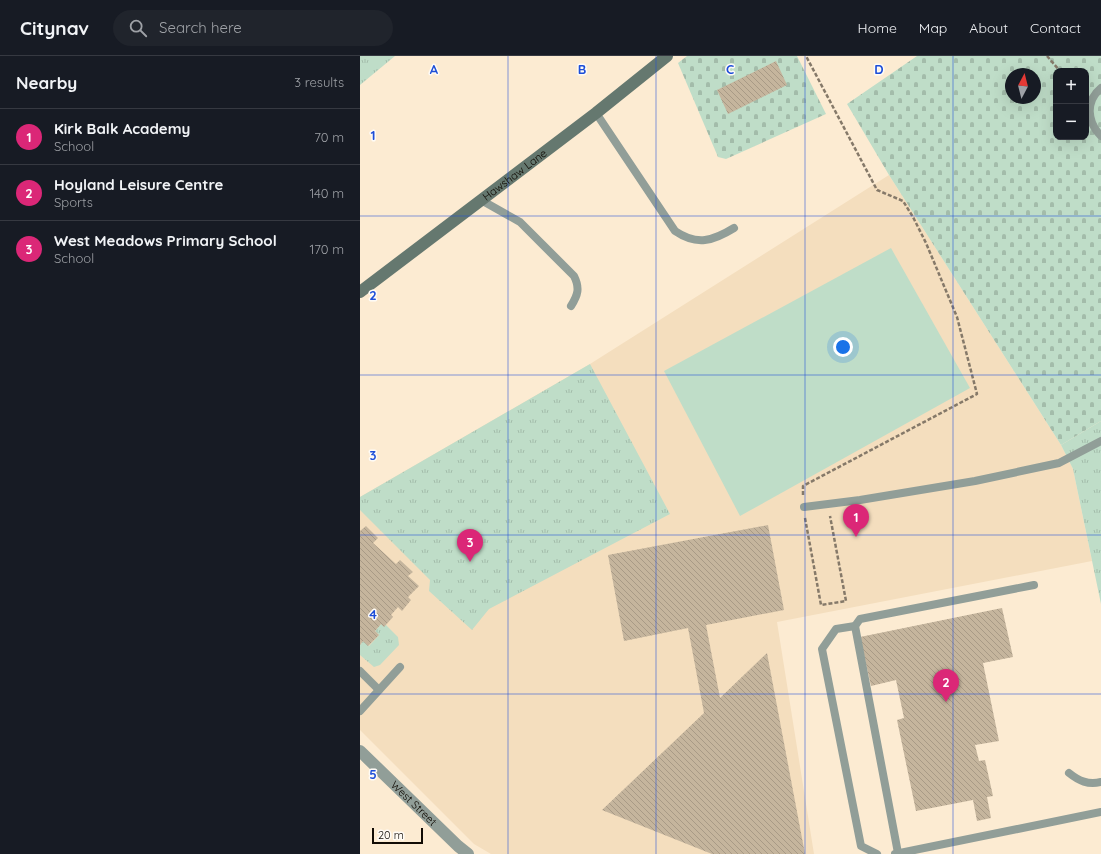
<!DOCTYPE html>
<meta charset="utf-8">
<style>
body{margin:0;font-family:Quicksand,sans-serif;background:#20242c;color:#f1f3f6}
.controls{position:absolute;right:12px;top:12px;display:grid;overflow:hidden;border-radius:8px;box-shadow:0 4px 16px #0002}
.controls button{width:36px;height:36px;display:grid;place-items:center;padding:0;border:0;border-bottom:1px solid #363941;background:#171b24;color:#f1f3f6;font:20px sans-serif}
.compass{position:absolute;left:645px;top:12px;width:36px;height:36px;border-radius:50%;background:#171b24;box-shadow:0 4px 16px #0002;rotate:7deg}
.scale{position:absolute;left:12px;bottom:10px;width:51px;box-sizing:border-box;padding-left:4px;border:2px solid #110b04;border-top:0;font-size:11px;line-height:14px;white-space:nowrap;color:#110b04;-webkit-text-stroke:3px #fefbf6;paint-order:stroke}
.you{position:absolute;left:483px;top:291px;width:14px;height:14px;margin:-10px;border:3px solid #fff;border-radius:50%;background:#1a73e8;box-shadow:0 0 0 6px #1a73e833}
.badge{display:grid;place-items:center;width:26px;height:26px;border-radius:50%;background:#db2777;color:#fff;font-size:13px;font-weight:700}
.pin{position:absolute;translate:-50% -33px;filter:drop-shadow(0 1px 2px #0008)}
.pin::after{content:'';position:absolute;top:21px;width:14px;height:12px;background:inherit;clip-path:polygon(0 0,100% 0,50% 100%)}
.list{margin:0;padding:0;list-style:none}
h2{display:flex;justify-content:space-between;align-items:center;height:52px;margin:0;padding:0 16px;font-size:17px}
h2 small{font-size:13px;font-weight:400;color:#9ea1a6}
.list li{display:grid;grid-template-columns:26px 1fr auto;gap:12px;align-items:center;box-sizing:border-box;height:56px;padding:0 16px;border-top:1px solid #363941}
.list b{display:block;font-size:15px;white-space:nowrap}
.list p{margin:0;font-size:13px;white-space:nowrap;color:#9ea1a6}
.list em{font-size:13px;font-style:normal;color:#9ea1a6}
.icon{flex:none;width:22px;height:22px;fill:none;stroke:currentColor;stroke-width:2;stroke-linecap:round;stroke-linejoin:round}
.map{position:relative;flex:none;width:741px;height:798px;overflow:hidden}
header{display:flex;align-items:center;gap:24px;box-sizing:border-box;height:56px;padding:0 20px;background:#171b24;border-bottom:1px solid #363941}
header strong{font-size:19px}
nav{display:flex;gap:22px;margin-inline-start:auto;font-size:14px}
.search{width:280px;height:36px;background:#20242c;display:flex;align-items:center;gap:10px;box-sizing:border-box;padding:0 14px;border-radius:22px;color:#9ea1a6;font-size:15px}
main{display:flex}
aside{flex:1;background:#171b24}
.map>svg:first-child{display:block}
</style>
<header>
<strong>Citynav</strong>
<div class="search"><svg class="icon" aria-label="search" viewBox="0 0 24 24"><circle cx="10" cy="10" r="6"/><path d="M15 15l6 6"/></svg>Search here</div>
<nav><a>Home</a><a>Map</a><a>About</a><a>Contact</a></nav>
</header>
<main>
<aside>
<h2>Nearby<small>3 results</small></h2>
<ul class="list">
<li><span class="badge">1</span><div><b>Kirk Balk Academy</b><p>School</p></div><em>70 m</em></li>
<li><span class="badge">2</span><div><b>Hoyland Leisure Centre</b><p>Sports</p></div><em>140 m</em></li>
<li><span class="badge">3</span><div><b>West Meadows Primary School</b><p>School</p></div><em>170 m</em></li>
</ul>
</aside>
<div class="map">
<svg width="741" height="798" viewBox="0 0 741 798">
<defs>
<pattern id="grass-tufts" width="24" height="20" patternUnits="userSpaceOnUse"><rect width="24" height="20" fill="#bfddc8"/><path d="M3 7l-1-3M5 7V3M7 7l1-3M15 17l-1-3M17 17v-4M19 17l1-3" fill="none" stroke="#a3bcaa"/></pattern>
<pattern id="cemetery-stones" width="16" height="16" patternUnits="userSpaceOnUse"><rect width="16" height="16" fill="#bfddc8"/><path d="M2 7V4a2 2 0 0 1 4 0v3zM10 15v-3a2 2 0 0 1 4 0v3z" fill="#a3bcaa"/></pattern>
<pattern id="building-back-hatch" width="6" height="6" patternUnits="userSpaceOnUse"><rect width="6" height="6" fill="#c5b59d"/><path d="M-1 5l2 2M0 0l6 6M5-1l2 2" fill="none" stroke="#a89a86"/></pattern>
</defs>
<rect width="100%" height="100%" fill="#fcebd2"/>
<polygon fill="#f4debe" points="529,119 701,389 713,413 732,505 417,566 454,798 131,798 114,788 0,674 0,441 230,308"/>
<g fill="url(#grass-tufts)">
<polygon points="0,0 35,0 0,29"/>
<polygon points="230,308 310,458 129,553 112,574 69,535 70,524 0,454 0,441"/>
<polygon points="741,365 741,548 713,413 701,389"/>
<polygon points="21,568 26,569 38,581 39,589 20,609 14,611 0,599 0,589 3,585 9,590 19,579 15,575"/>
</g>
<g fill="url(#cemetery-stones)" fill-rule="evenodd">
<polygon points="327,0 437,0 466,58 366,103 358,101 318,7"/>
<path d="M557 0H741V365L701 389 529 119 487 48ZM696 15H726V81H696ZM651 18H675V42H651Z"/>
</g>
<polygon fill="#bfddc8" points="531,192 610,332 380,460 304,315"/>
<g fill="url(#building-back-hatch)">
<polygon points="416,5 427,29 368,58 357,34"/>
<polygon points="408,469 424,554 346,569 360,642 407,597 445,798 352,798 242,754 344,657 328,572 264,585 248,499"/>
<polygon points="6,470 18,482 13,487 36,508 40,504 53,516 48,520 59,530 48,541 51,544 42,555 38,551 31,559 33,561 24,571 21,568 15,575 19,579 8,590 3,585 0,589 0,475"/>
<polygon points="642,552 653,601 623,607 639,685 615,689 619,705 625,704 633,740 627,741 631,762 617,765 613,744 556,755 537,664 544,662 536,624 511,630 500,581"/>
</g>
<g fill="none" stroke-linecap="round" stroke-linejoin="round">
<g stroke="#857969" stroke-width="2.5" stroke-dasharray="4 2" stroke-linecap="butt">
<polyline points="687,0 700,15"/>
<polyline points="443,439 443,430 617,338 597,261 566,187 553,161 543,145 517,134 446,0"/>
<polyline points="445,462 461,549 486,545 470,460"/>
</g>
<g stroke="#919e98" stroke-width="8">
<path d="M741 32C725 45 727 66 741 80"/>
<path d="M236 57 315 175C337 190 353 185 374 172"/>
<path d="M121 144 160 166 214 220C220 232 218 239 211 250"/>
<polyline points="444,451 500,444 615,425 699,407 741,385"/>
<polyline points="495,570 538,797"/>
<polyline points="0,615 19,634"/>
<polyline points="0,655 40,611"/>
<path d="M709 717C719 725 728 729 741 726"/>
<polyline points="517,798 501,790 462,593 476,573 495,570 500,563 674,529"/>
<polyline points="535,798 741,756"/>
</g>
<path stroke="#919e98" stroke-width="12" id="s1" d="M0 695 98 790 108 798"/>
<path stroke="#65786f" stroke-width="12" id="s2" d="M0 236 236 57 307 0"/>
</g>
<path fill="none" stroke="#1d4ed8" stroke-width="1" stroke-opacity="0.55" d="M148 0V798M296 0V798M445 0V798M593 0V798M0 160H741M0 319H741M0 479H741M0 638H741"/>
<g text-anchor="middle" dominant-baseline="central" stroke-width="3" stroke-linejoin="round" paint-order="stroke">
<g font-size="11" fill="#110b04" stroke="#fefbf6">
<text stroke="none"><textPath href="#s2" startOffset="194">Hawshaw Lane</textPath></text>
<text stroke="none"><textPath href="#s1" startOffset="75">West Street</textPath></text>
</g>
</g>
<g font-size="13" text-anchor="middle" font-weight="bold" fill="#1d4ed8" stroke="#fefbf6" stroke-width="3" stroke-linejoin="round" paint-order="stroke">
<text x="74" y="18">A</text>
<text x="222" y="18">B</text>
<text x="370" y="18">C</text>
<text x="519" y="18">D</text>
<text x="13" y="84">1</text>
<text x="13" y="244">2</text>
<text x="13" y="404">3</text>
<text x="13" y="563">4</text>
<text x="13" y="723">5</text>
</g>
</svg>
<div class="controls">
<button>+</button>
<button>−</button>
</div>
<svg class="compass" viewBox="-18 -18 36 36"><path d="M0-13l5 13h-10z" fill="#e53935"/><path d="M0 13l5-13h-10z" fill="#9ea1a6"/></svg>
<div class="scale">20 m</div>
<div class="you"></div>
<div class="pin badge" style="left:496px;top:481px">1</div>
<div class="pin badge" style="left:586px;top:646px">2</div>
<div class="pin badge" style="left:110px;top:506px">3</div>
</div>
</main>
